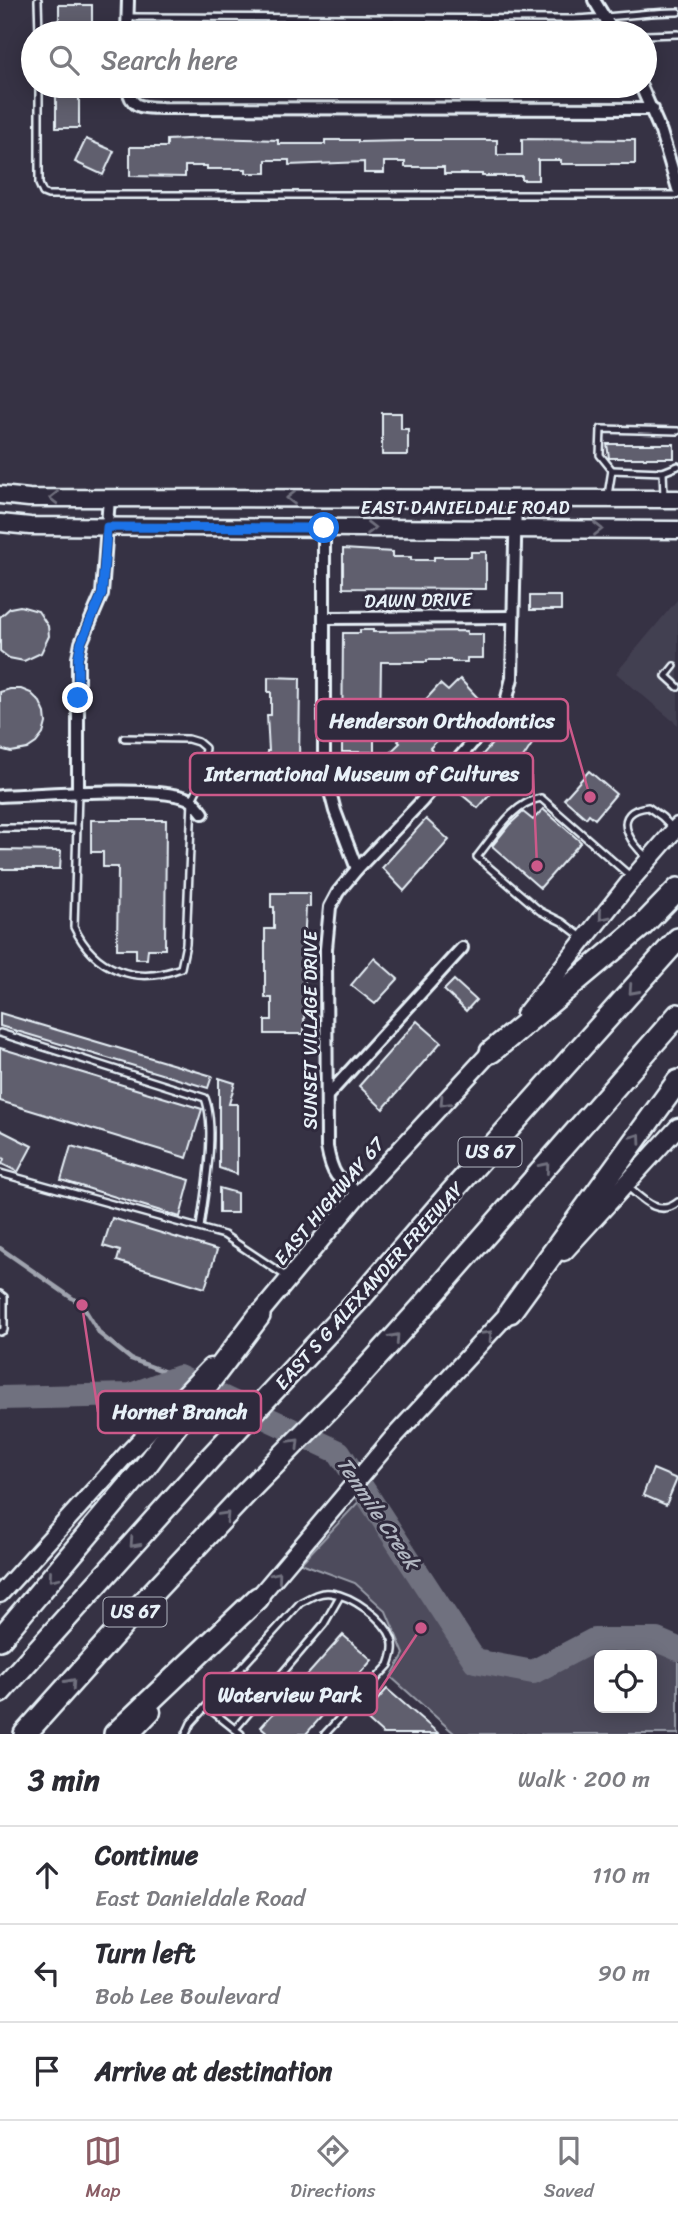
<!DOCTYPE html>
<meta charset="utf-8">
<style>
body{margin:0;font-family:Sriracha,sans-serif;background:#f2f2f3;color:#2b2b33}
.controls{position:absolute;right:21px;bottom:21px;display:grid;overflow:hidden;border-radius:10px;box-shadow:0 4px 18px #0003}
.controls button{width:63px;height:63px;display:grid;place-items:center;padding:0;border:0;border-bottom:2px solid #e1e1e2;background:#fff;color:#2b2b33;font:35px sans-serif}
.stop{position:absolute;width:21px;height:21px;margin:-16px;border:5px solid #1a73e8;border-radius:50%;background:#fff}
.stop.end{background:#1a73e8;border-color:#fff;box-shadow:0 2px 7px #0008}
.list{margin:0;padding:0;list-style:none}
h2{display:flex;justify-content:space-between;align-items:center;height:91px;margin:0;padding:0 28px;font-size:30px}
h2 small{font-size:23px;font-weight:400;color:#7c7c81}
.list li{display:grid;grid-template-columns:46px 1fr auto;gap:21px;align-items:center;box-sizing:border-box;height:98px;padding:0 28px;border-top:2px solid #e1e1e2}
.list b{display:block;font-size:26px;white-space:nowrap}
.list p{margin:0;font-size:23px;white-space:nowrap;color:#7c7c81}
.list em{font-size:23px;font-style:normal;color:#7c7c81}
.icon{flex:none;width:38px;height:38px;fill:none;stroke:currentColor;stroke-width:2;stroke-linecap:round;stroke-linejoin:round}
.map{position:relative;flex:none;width:678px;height:1734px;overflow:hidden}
.search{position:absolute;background:#fff;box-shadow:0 4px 18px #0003;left:21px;right:21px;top:21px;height:77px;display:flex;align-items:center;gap:18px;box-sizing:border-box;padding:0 24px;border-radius:38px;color:#7c7c81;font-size:26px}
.sheet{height:385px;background:#fff}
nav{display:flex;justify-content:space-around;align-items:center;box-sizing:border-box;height:98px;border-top:2px solid #e1e1e2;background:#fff;font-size:19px;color:#7c7c81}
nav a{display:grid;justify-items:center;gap:4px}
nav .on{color:#8a5d65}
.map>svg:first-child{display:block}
</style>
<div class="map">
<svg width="678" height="1734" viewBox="0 0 678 1734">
<rect width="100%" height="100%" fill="#363244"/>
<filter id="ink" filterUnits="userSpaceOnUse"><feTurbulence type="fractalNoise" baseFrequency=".0143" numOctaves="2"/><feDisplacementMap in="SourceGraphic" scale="14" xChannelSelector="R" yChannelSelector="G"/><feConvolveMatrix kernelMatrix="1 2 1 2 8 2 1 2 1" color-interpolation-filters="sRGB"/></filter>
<g filter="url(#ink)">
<polygon fill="#433f51" points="678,599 678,725 616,673"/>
<path fill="#4d4b5c" stroke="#9a9eaa" stroke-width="2" fill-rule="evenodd" d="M363 1497 474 1664 533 1676 597 1645 654 1644 678 1654V1734H455L391 1677 404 1654 386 1611 355 1583 301 1563ZM599 1655H652V1708H599Z"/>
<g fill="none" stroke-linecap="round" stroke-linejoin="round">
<polyline stroke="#a0a4af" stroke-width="4.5" points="0,1248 82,1305 100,1334 131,1359 179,1377"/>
<polyline stroke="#70717f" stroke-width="24" points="0,1398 131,1395 179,1377 339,1452 475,1661 533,1672 594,1640 657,1640 678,1649"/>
</g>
<g fill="#605e6e" stroke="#e8f1f8" stroke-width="2">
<polygon points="59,5 92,5 92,25 88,25 88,33 71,33 71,25 59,25"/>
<rect x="56" y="95" width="23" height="33"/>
<polygon points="207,138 278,140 278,144 325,144 325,140 358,140 358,142 405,141 405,140 497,140 497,155 522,155 522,139 635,140 635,164 561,164 561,160 538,160 538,180 522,180 522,176 482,176 482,174 444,174 444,167 405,167 405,162 384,162 384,173 364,173 364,162 289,165 289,160 266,160 266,173 246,173 246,169 207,169 207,166 185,166 185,177 130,176 130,147 167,147 167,140"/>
<polygon points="86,139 114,151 103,175 75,162"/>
<polygon points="382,413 401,413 401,429 408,429 408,455 382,455"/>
<polygon points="607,444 674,444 674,458 609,458"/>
<polygon points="343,549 393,552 393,557 411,557 411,560 434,560 434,557 471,557 471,552 486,552 486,589 343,588"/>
<rect x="530" y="596" width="31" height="14"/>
<polygon points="20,606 38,611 48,626 49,636 41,653 24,661 9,658 0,651 0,617 10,608"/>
<polygon points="360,630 373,630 373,632 467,631 467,634 483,634 483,658 467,658 467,662 452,662 452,660 427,660 427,662 381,662 380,726 374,726 374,752 342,752 343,633 360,633"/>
<polygon points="268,677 300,678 299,764 267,764 267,751 269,751 267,715 271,715 271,692 268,692"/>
<polygon points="460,679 479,699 430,748 432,751 398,788 375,767 400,743 398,741 412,725 407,720 440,684 448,691"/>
<polygon points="10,689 21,689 31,693 40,702 45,713 46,723 43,734 36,743 27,749 11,752 0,749 0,692"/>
<polygon points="522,706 547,721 523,758 478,808 456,790 476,762 497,738 501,741"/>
<polygon points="589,771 616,794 595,819 589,814 586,818 564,799"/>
<polygon points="543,809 581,842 540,888 492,846 509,825 523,812 533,820"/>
<polygon points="426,819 449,840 404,891 382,868"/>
<polygon points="91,820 166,820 165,949 148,949 147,959 136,959 136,949 117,949 118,867 103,867 103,852 91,852"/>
<polygon points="0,850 61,851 60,869 0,869"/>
<polygon points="271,893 310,893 310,907 306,907 305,926 304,1034 265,1034 265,1020 272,1020 272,998 265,998 265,929 274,929 274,907 271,907"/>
<polygon points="374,958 398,979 375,1004 351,985"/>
<polygon points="454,980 476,1000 466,1011 444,990"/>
<polygon points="0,1013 212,1076 208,1088 0,1026"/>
<polygon points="417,1021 441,1042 383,1109 359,1086"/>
<polygon points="0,1048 202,1109 187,1158 0,1101"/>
<polygon points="219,1078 235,1083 229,1104 237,1104 237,1174 219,1168"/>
<polygon points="0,1130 32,1146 18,1172 2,1164 4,1159 0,1156"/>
<polygon points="71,1146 190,1180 180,1217 61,1180"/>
<polygon points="219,1188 237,1193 237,1213 219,1213"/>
<polygon points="112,1218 217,1250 205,1288 117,1261 120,1251 103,1246"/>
<polygon points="653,1469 677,1479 666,1505 643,1495"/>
<polygon points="343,1635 372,1660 306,1734 269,1734 261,1727"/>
<polygon points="387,1689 439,1734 383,1734 363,1716"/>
</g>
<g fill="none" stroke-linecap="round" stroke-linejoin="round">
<g stroke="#e8f1f8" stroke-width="10">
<g id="lane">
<polyline points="38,0 39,33"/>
<path d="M129 17 568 19C605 19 641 12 678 12"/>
<polyline points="645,35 678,34"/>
<polyline points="39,86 39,184 43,193 48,195 678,195"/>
<polyline points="612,470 600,455 601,429 678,431"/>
<polyline points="663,472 678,466"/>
<polyline points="608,495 612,470 663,472 664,496"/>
<polyline points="674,666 666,676 678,687"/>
<path d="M78 792 74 927C94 970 136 986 181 968L186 944 192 800 201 782 205 748 198 742 188 739 124 738"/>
<polyline points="0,828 77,828"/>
<path d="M647 857C628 842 611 811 648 807L662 817 674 829"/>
<path d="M583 938 562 922 540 911 477 857C495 835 512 803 541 798L630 876"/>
<path d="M0 1033 205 1098C217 1129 204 1194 200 1228"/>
<polyline points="0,1173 224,1235 287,1277"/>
<path d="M628 1187C642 1199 659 1218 678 1202"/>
<polyline points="0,1294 4,1297 4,1330 0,1332"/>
<polyline points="207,1707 241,1734"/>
<polyline points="235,1729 324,1624 340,1596"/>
<path d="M186 1734 191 1723 300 1603C309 1598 320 1591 331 1593 352 1596 384 1618 392 1639 395 1648 392 1657 389 1665L325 1734"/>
</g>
</g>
<g stroke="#e8f1f8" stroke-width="16">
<g id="street">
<polyline points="594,0 614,33"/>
<polyline points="127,33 128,0"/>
<path d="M127 86C131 109 141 107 162 108L653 109"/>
<polyline points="641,86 661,132 678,189"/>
<polyline points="324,528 324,769 335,811 357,869"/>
<polyline points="324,618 513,617"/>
<polyline points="78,792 78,658 81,643 102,594 109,498"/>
<path d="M0 796C34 795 169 784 192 801 196 804 200 809 203 813"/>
<polyline points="327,1096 462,948"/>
<path d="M360 1193C336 1179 332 1175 327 1147L326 949 330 907 338 892 357 869 422 801 498 713 506 702 512 678 516 498"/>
</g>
</g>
<g stroke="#e8f1f8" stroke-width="21">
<g id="secondary">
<polyline points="0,495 29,498 678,499"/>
<polyline points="0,523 30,526 678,530"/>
<polyline points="525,1014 633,878 678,826"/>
<polyline points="564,1252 678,1127"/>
<polyline points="252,1323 360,1193 499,1043"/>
<polyline points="0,1594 126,1455 210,1367"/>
<polyline points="251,1606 392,1439 516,1305"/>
<polyline points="131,1734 152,1712"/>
</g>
</g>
<g stroke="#e8f1f8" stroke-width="26">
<g id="highway">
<polyline points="491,1052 643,925 678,889"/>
<polyline points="510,1312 678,1081"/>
<polyline points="0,1639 144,1468 259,1316"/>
<polyline points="0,1692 212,1456 360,1298 449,1195 678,939"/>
<polyline points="25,1734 129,1618 247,1492 349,1388 425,1304 678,1015"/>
<polyline points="115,1734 258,1598"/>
</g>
</g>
<use href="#lane" stroke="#2f2a3d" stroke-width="5"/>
<use href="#street" stroke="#2f2a3d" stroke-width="10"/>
<use href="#secondary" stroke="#2f2a3d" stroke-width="16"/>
<use href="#highway" stroke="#2f2a3d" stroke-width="21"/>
</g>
<defs><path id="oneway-chevron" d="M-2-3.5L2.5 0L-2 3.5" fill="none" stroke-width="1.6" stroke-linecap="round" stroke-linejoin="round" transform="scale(1.75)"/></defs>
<g stroke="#70707e">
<use href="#oneway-chevron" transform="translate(54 498) rotate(-180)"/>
<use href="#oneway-chevron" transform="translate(291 498) rotate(-180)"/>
<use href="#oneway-chevron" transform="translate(371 528)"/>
<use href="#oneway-chevron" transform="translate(598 529)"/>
<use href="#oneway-chevron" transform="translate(603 916) rotate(129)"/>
<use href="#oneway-chevron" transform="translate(633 990) rotate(132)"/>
<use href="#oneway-chevron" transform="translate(444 1102) rotate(133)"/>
<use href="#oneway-chevron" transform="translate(637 1138) rotate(-54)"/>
<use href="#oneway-chevron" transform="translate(545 1167) rotate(-49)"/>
<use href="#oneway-chevron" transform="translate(488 1335) rotate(-47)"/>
<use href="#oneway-chevron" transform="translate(395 1338) rotate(-48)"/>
<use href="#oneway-chevron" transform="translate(295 1443) rotate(-46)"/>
<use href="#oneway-chevron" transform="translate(225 1516) rotate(-47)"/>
<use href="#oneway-chevron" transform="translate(134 1543) rotate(132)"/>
<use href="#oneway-chevron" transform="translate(277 1576) rotate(-50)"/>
<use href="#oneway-chevron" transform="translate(53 1577) rotate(130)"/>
<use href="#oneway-chevron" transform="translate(71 1683) rotate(-48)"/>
</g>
</g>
<g fill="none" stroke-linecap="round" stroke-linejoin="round" filter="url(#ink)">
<polyline stroke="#1a73e8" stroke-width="9" points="78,698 78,658 81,643 102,594 107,527 324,528"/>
</g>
<g text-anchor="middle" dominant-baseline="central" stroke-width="6" stroke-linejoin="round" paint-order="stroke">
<g fill="#2f2a3d" stroke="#b0b5c0" stroke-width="2">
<rect x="458.5" y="1137.5" width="63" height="29" rx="5"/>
<rect x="103.5" y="1597.5" width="63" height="29" rx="5"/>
</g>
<g font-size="18" font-weight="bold" fill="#e8f1f8">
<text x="490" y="1152">US 67</text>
<text x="135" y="1612">US 67</text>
</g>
<g font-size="19" fill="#e8f1f8" stroke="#2f2a3d">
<text x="465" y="507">EAST DANIELDALE ROAD</text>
<text transform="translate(418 600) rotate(-1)">DAWN DRIVE</text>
<text transform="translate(310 1030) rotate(-90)">SUNSET VILLAGE DRIVE</text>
<text transform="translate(329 1201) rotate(-50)">EAST HIGHWAY 67</text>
<text transform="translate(369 1286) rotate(-48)">EAST S G ALEXANDER FREEWAY</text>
</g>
<g font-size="21" font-style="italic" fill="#b2b7c2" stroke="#2f2a3d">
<text transform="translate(378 1513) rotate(56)">Tenmile Creek</text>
</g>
</g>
<path fill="none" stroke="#cd598a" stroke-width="2.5" d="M590 797L568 720M537 866L533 774M82 1305L98 1412M421 1628L377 1694"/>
<g fill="#cd598a" stroke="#2f2a3d" stroke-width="2.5">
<circle cx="590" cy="797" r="7"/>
<circle cx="537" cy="866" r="7"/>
<circle cx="82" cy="1305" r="7"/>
<circle cx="421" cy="1628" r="7"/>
</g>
<g fill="#2f2a3d" stroke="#cd598a" stroke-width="2.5">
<rect x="316" y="699" width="252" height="42" rx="7"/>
<rect x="190" y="753" width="343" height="42" rx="7"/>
<rect x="98" y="1391" width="163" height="42" rx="7"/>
<rect x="204" y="1673" width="173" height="42" rx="7"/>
</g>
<g font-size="21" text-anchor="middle" font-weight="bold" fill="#e8f1f8">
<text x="442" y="728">Henderson Orthodontics</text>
<text x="362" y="781">International Museum of Cultures</text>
<text x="180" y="1419">Hornet Branch</text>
<text x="290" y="1702">Waterview Park</text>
</g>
</svg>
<div class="controls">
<button><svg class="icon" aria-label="locate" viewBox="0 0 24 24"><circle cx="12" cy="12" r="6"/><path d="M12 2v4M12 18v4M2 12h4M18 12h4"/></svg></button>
</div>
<div class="stop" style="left:324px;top:528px"></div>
<div class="stop end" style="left:78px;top:698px"></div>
<div class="search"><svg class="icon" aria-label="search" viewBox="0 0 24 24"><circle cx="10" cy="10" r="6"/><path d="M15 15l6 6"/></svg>Search here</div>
</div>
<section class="sheet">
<h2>3 min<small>Walk · 200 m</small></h2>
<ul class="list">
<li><svg class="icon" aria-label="ahead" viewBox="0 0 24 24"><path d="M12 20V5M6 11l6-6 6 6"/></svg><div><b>Continue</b><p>East Danieldale Road</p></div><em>110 m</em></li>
<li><svg class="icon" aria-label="left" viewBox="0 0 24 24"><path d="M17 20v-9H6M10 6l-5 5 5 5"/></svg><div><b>Turn left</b><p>Bob Lee Boulevard</p></div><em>90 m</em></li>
<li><svg class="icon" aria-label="arrive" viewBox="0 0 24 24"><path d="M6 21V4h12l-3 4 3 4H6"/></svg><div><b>Arrive at destination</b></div></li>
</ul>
</section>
<nav>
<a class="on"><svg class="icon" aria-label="map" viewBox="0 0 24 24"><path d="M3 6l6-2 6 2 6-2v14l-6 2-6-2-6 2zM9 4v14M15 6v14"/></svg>Map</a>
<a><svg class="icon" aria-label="directions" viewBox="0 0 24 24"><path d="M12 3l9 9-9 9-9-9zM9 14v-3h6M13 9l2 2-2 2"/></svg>Directions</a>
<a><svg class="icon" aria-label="saved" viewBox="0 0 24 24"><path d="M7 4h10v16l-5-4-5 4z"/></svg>Saved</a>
</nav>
